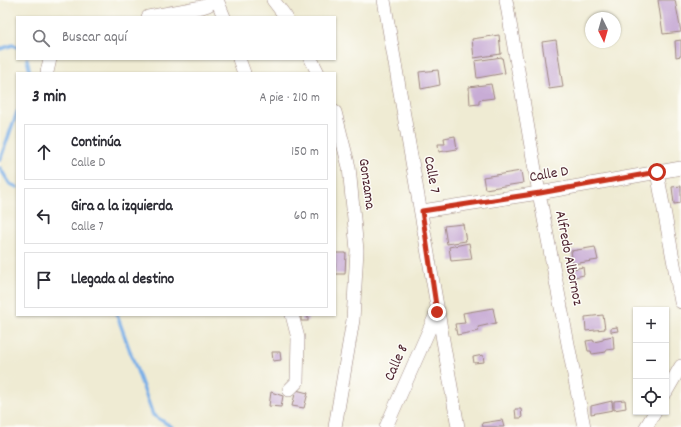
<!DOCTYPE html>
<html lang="es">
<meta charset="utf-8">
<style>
body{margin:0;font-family:Dekko,sans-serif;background:#f2f2f3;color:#2b2b33}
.controls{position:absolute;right:12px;bottom:12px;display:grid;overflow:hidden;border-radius:0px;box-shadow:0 1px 3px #0004}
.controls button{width:36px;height:36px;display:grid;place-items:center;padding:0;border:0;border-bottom:1px solid #e1e1e2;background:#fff;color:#2b2b33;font:20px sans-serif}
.compass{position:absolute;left:585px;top:12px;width:36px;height:36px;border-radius:50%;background:#fff;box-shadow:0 1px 3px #0004;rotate:175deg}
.stop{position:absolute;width:12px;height:12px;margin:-9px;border:3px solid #c8321e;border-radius:50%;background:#fff}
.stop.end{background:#c8321e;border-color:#fff;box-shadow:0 1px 4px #0008}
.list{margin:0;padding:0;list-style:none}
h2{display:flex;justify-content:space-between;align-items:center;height:52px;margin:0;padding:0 16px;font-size:17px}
h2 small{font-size:13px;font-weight:400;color:#7c7c81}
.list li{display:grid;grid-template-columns:26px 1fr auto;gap:12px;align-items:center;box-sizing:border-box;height:56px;margin:0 8px 8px;padding:0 8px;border:1px solid #e1e1e2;border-radius:0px}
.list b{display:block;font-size:15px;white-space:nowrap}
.list p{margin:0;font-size:13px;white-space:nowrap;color:#7c7c81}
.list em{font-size:13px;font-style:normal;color:#7c7c81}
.icon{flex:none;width:22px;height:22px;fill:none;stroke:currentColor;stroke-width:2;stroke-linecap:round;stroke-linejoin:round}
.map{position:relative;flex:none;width:681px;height:427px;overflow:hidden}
.search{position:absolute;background:#fff;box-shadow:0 1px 3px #0004;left:16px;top:16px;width:320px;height:44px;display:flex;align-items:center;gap:10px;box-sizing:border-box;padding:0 14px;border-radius:0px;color:#7c7c81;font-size:15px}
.panel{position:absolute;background:#fff;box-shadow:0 1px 3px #0004;left:16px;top:72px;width:320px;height:244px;border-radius:0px}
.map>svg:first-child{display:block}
</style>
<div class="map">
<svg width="681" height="427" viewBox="0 0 681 427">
<rect width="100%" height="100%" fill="#fdfcf7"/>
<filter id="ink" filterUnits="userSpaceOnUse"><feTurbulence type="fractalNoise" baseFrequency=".025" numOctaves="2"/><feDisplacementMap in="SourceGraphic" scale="8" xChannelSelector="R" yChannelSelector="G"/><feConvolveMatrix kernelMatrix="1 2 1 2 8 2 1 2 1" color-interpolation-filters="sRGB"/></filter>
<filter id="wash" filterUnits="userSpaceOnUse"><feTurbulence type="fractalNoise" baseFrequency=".012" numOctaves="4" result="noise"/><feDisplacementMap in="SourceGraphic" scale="16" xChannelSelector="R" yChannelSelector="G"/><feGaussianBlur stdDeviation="0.9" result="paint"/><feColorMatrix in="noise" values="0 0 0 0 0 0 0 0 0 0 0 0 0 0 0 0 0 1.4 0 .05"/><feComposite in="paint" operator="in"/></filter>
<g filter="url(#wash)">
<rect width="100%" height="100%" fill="#efebd3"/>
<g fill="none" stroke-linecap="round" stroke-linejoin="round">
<g stroke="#79afe7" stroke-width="3.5">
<polyline points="0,49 13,45 17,47"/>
<polyline points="27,59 30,73"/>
<polyline points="0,160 17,112"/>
<polyline points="0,168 10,184 17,187"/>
<polyline points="117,315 153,415 172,427"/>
</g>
</g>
<g id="blocks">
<g fill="#c8acd5">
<polygon points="658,0 675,0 681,32 663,34"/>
<polygon points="499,35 501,54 474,58 472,39"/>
<polygon points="556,40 563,87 549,89 542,42"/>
<polygon points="681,40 681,56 676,57 675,41"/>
<polygon points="502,57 505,73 477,78 475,61"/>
<polygon points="438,70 440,85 421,89 419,72"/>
<polygon points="491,84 494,98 479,100 479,104 470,105 469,87"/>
<polygon points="455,136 457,149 439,152 438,144 445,144 444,138"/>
<polygon points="521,171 523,183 485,189 483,177"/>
<polygon points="681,186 681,203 674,204 672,187"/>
<polygon points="463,224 466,241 447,244 444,226"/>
<polygon points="469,243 472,259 451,261 449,247"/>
<polygon points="595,247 598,260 573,264 571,251"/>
<polygon points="335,253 346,253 345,274 335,274"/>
<polygon points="583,267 584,275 570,278 568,270"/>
<polygon points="493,308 496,323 478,327 479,331 457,335 455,324 465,323 463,313"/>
<rect x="301" y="315" width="7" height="6"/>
<polygon points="603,315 605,329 586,331 585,317"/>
<polygon points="617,327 618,331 611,332 611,328"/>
<polygon points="613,336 614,349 606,350 606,352 592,354 591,351 588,351 586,341 593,340 594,342 603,340 603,338"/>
<polygon points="272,352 280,352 281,360 273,361"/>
<polygon points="483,355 484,362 474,363 473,357"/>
<polygon points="296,390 308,393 304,408 292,406"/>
<polygon points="271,392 283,396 281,407 269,406"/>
<polygon points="625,400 626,408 614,410 614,401"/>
<polygon points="612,401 613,410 591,414 591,406"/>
<polygon points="515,409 521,409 522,418 516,418"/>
<polygon points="502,420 504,427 483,427 482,423"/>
</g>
</g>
</g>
<g filter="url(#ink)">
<use href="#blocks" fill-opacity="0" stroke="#9c857f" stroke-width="1"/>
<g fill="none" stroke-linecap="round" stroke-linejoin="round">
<g stroke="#9c857f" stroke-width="14">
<g id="minor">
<polyline points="217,0 224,17"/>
<polyline points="273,0 286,17"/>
<polyline points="384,0 458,427"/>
<polyline points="506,0 539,193 584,427"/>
<polyline points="148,17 202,7 208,5 215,0"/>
<polyline points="239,59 244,73"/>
<polyline points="311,59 318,73"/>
<polyline points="47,72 50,59"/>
<polyline points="657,172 681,302"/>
<polyline points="422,211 539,193 681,168"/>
<polyline points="289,390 297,382 298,338 292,315"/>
<polyline points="666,392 681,366"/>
<polyline points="335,427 353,320 357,250 349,167 335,112"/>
<polyline points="386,427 437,312"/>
<polyline points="646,427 655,412"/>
</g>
</g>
<use href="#minor" stroke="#fff" stroke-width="13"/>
</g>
</g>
<g fill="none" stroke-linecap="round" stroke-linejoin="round" filter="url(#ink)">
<polyline stroke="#c8321e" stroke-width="5" points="437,312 422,211 540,193 657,172"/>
</g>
<g text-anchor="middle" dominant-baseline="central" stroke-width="3" stroke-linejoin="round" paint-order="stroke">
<g font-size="15" fill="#4a1f2b" stroke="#fdfcf7">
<text transform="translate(431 175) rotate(80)">Calle 7</text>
<text transform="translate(549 175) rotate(-10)">Calle D</text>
<text transform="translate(366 184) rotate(82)">Gonzama</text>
<text transform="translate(568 258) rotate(79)">Alfredo Albornoz</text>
<text transform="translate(397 363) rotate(-66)">Calle 8</text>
</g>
</g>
</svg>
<div class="controls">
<button>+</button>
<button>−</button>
<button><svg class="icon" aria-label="locate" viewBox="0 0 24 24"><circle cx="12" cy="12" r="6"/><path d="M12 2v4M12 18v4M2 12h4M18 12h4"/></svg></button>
</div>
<svg class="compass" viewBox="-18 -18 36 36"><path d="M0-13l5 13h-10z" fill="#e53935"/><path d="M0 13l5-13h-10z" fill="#7c7c81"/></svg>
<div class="stop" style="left:657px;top:172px"></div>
<div class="stop end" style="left:437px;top:312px"></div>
<div class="search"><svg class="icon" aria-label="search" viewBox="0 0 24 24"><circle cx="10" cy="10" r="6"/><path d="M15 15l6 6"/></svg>Buscar aquí</div>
<section class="panel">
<h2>3 min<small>A pie · 210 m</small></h2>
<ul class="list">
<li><svg class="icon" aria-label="ahead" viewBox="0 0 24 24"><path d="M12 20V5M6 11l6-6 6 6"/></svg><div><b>Continúa</b><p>Calle D</p></div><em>150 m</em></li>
<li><svg class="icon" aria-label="left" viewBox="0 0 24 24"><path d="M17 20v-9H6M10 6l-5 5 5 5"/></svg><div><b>Gira a la izquierda</b><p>Calle 7</p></div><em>60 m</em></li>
<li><svg class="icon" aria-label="arrive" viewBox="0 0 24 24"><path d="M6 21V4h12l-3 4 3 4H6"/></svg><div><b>Llegada al destino</b></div></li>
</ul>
</section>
</div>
